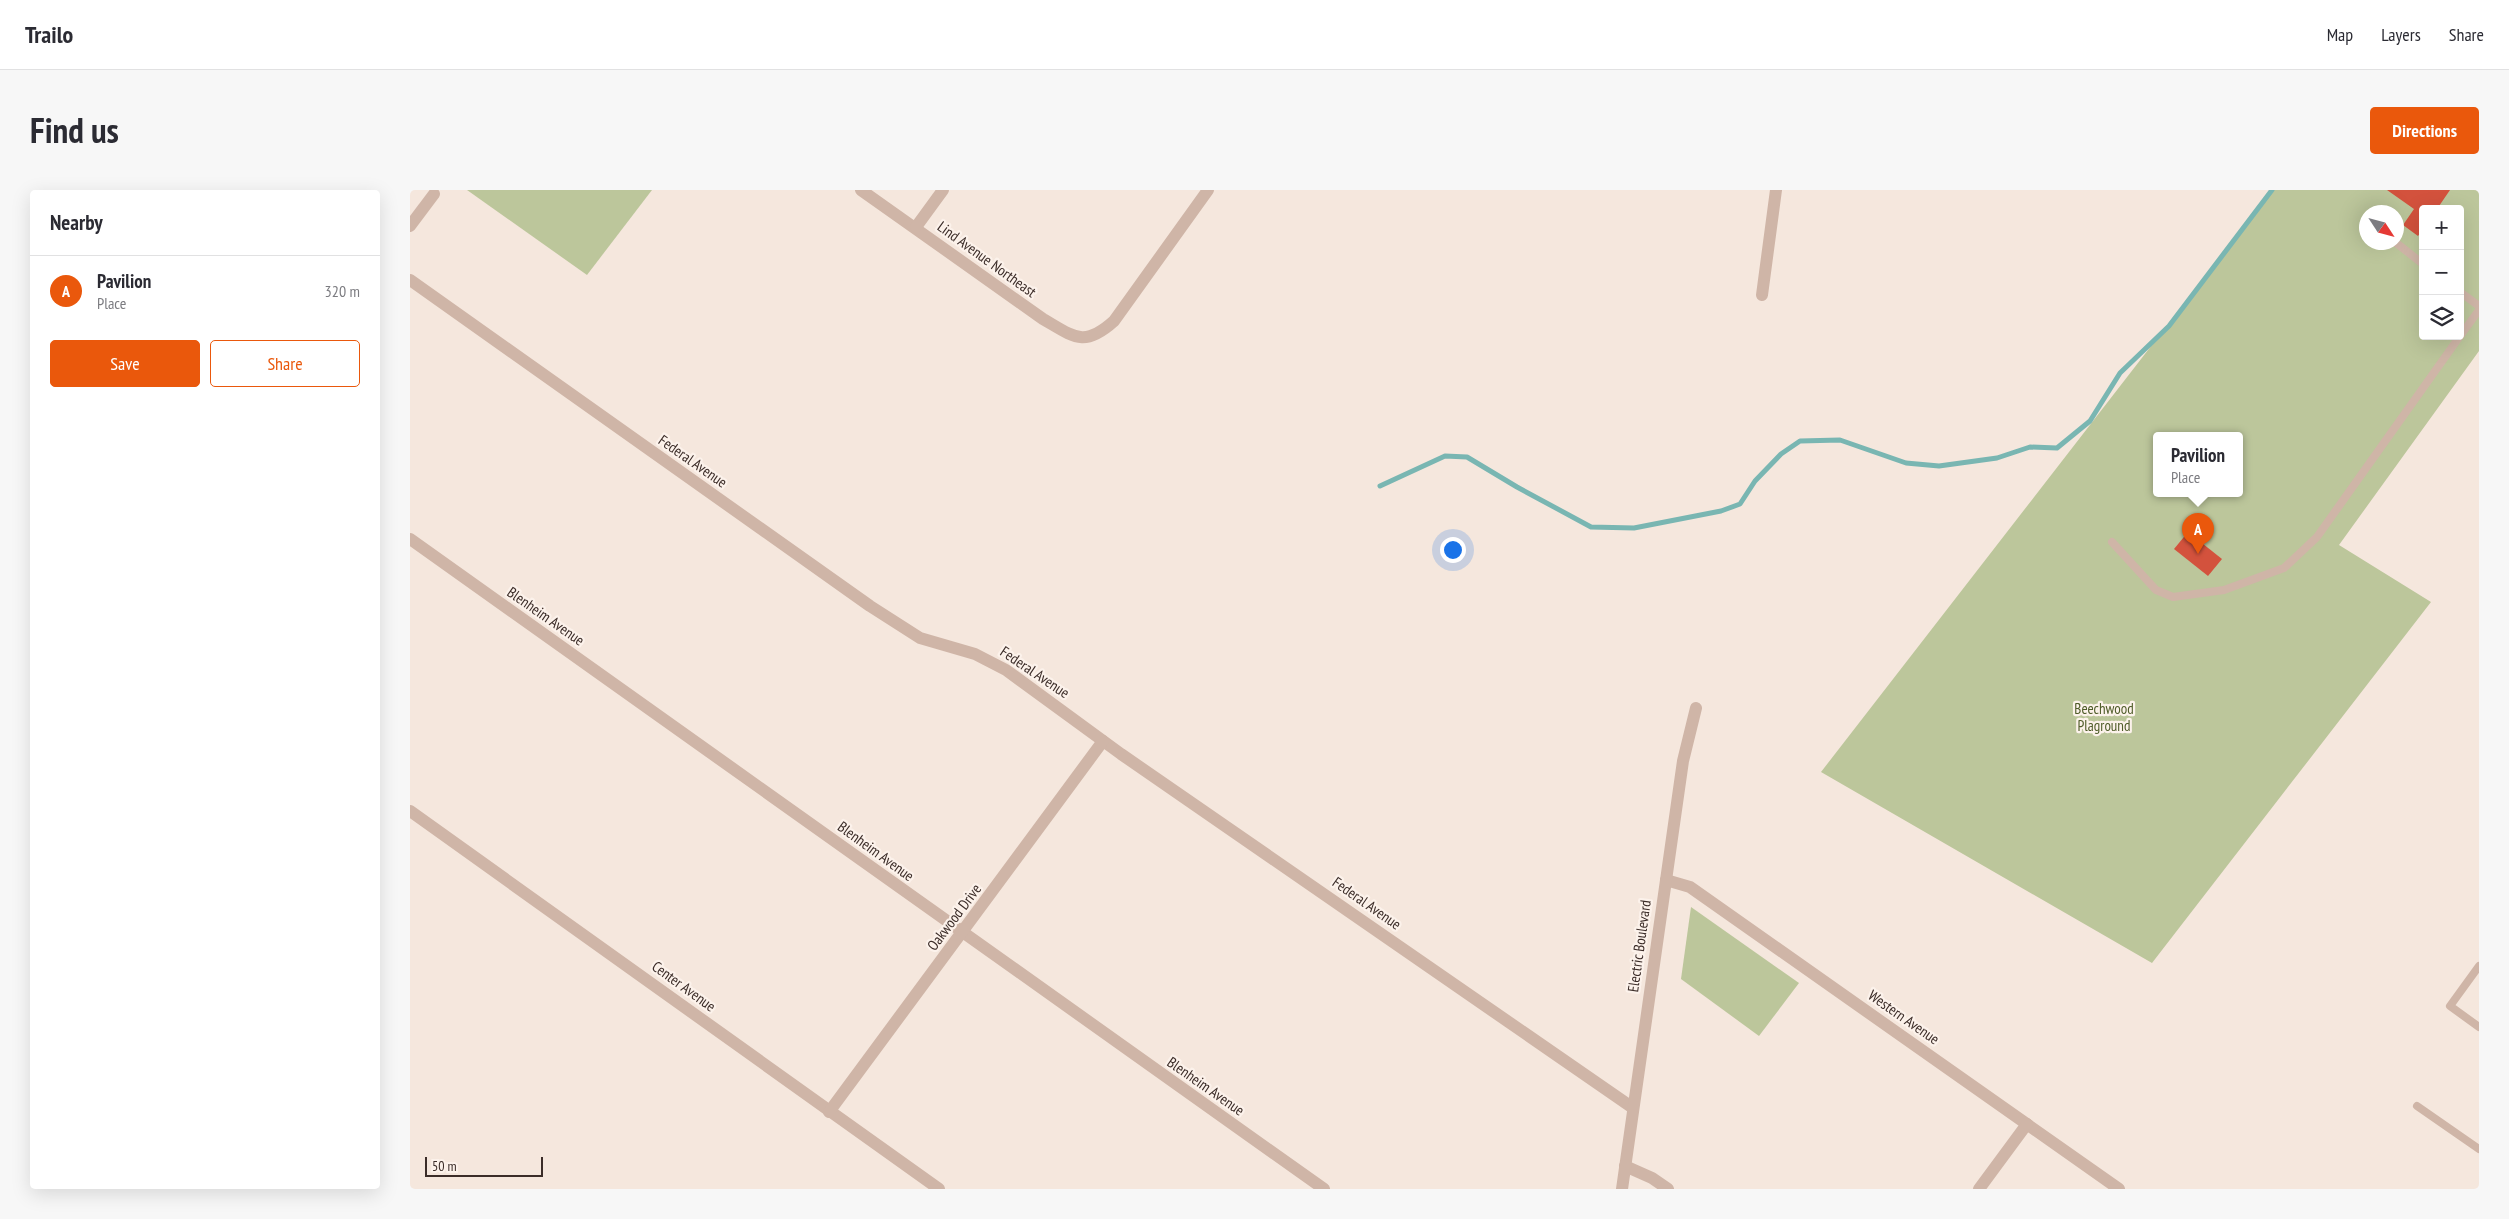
<!DOCTYPE html>
<meta charset="utf-8">
<style>
body{margin:0;font-family:"PT Sans Narrow",sans-serif;background:#f7f7f7;color:#2b2b33}
.controls{position:absolute;right:15px;top:15px;display:grid;overflow:hidden;border-radius:5px;box-shadow:0 5px 20px #0002}
.controls button{width:45px;height:45px;display:grid;place-items:center;padding:0;border:0;border-bottom:1px solid #e1e1e2;background:#fff;color:#2b2b33;font:25px sans-serif}
.compass{position:absolute;left:1949px;top:15px;width:45px;height:45px;border-radius:50%;background:#fff;box-shadow:0 5px 20px #0002;rotate:126deg}
.scale{position:absolute;left:15px;bottom:12px;width:118px;box-sizing:border-box;padding-left:5px;border:2px solid #3b2c28;border-top:0;font-size:14px;line-height:18px;white-space:nowrap;color:#3b2c28;-webkit-text-stroke:4px #fcf2eb;paint-order:stroke}
.you{position:absolute;left:1042px;top:359px;width:18px;height:18px;margin:-12px;border:4px solid #fff;border-radius:50%;background:#1a73e8;box-shadow:0 0 0 8px #1a73e833}
.badge{display:grid;place-items:center;width:32px;height:32px;border-radius:50%;background:#ea580c;color:#fff;font-size:16px;font-weight:700}
.pin{position:absolute;translate:-50% -41px;filter:drop-shadow(0 1px 2px #0008)}
.pin::after{content:'';position:absolute;top:26px;width:18px;height:15px;background:inherit;clip-path:polygon(0 0,100% 0,50% 100%)}
.popup{position:absolute;left:1743px;top:242px;width:90px;height:65px;box-sizing:border-box;display:grid;place-content:center;border-radius:5px;background:#fff;filter:drop-shadow(0 1px 4px #0005);font-size:16px;white-space:nowrap;color:#7c7c81}
.popup b{font-size:19px;color:#2b2b33}
.popup::after{content:'';position:absolute;left:50%;top:100%;margin-left:-10px;border:10px solid transparent;border-top-color:#fff}
.list{margin:0;padding:0;list-style:none}
h2{display:flex;justify-content:space-between;align-items:center;height:65px;margin:0;padding:0 20px;font-size:21px}
h2 small{font-size:16px;font-weight:400;color:#7c7c81}
.list li{display:grid;grid-template-columns:32px 1fr auto;gap:15px;align-items:center;box-sizing:border-box;height:70px;padding:0 20px;border-top:1px solid #e1e1e2}
.list b{display:block;font-size:19px;white-space:nowrap}
.list p{margin:0;font-size:16px;white-space:nowrap;color:#7c7c81}
.list em{font-size:16px;font-style:normal;color:#7c7c81}
.actions{display:flex;gap:10px;padding:15px 20px}
.actions a{flex:1;padding:11px 0;border:1px solid #ea580c;border-radius:5px;text-align:center;font-size:18px;color:#ea580c}
.actions .main{background:#ea580c;color:#fff}
.icon{flex:none;width:28px;height:28px;fill:none;stroke:currentColor;stroke-width:2;stroke-linecap:round;stroke-linejoin:round}
.map{position:relative;flex:none;width:2069px;height:999px;overflow:hidden;border-radius:5px}
header{display:flex;align-items:center;gap:30px;box-sizing:border-box;height:70px;padding:0 25px;background:#fff;border-bottom:1px solid #e1e1e2}
header strong{font-size:24px}
nav{display:flex;gap:28px;margin-inline-start:auto;font-size:18px}
.intro{display:flex;align-items:center;justify-content:space-between;box-sizing:border-box;height:120px;padding:0 30px}
h1{margin:0;font-size:35px}
.button{padding:12px 22px;border-radius:5px;background:#ea580c;color:#fff;font-size:18px;font-weight:700}
main{display:flex;gap:30px;padding:0 30px}
aside{flex:1;background:#fff;border-radius:5px;box-shadow:0 5px 20px #0002}
.map>svg:first-child{display:block}
</style>
<header>
<strong>Trailo</strong>
<nav><a>Map</a><a>Layers</a><a>Share</a></nav>
</header>
<div class="intro"><h1>Find us</h1><a class="button">Directions</a></div>
<main>
<aside>
<h2>Nearby<small></small></h2>
<ul class="list">
<li><span class="badge">A</span><div><b>Pavilion</b><p>Place</p></div><em>320 m</em></li>
</ul>
<div class="actions"><a class="main">Save</a><a>Share</a></div>
</aside>
<div class="map">
<svg width="2069" height="999" viewBox="0 0 2069 999">
<rect width="100%" height="100%" fill="#f5e7dd"/>
<g fill="#bcc69b" fill-rule="evenodd">
<polygon points="57,0 242,0 177,85"/>
<path d="M1862 0H2069V161L1929 355 2021 412 1742 773 1411 582ZM2013 19H2050V146H2013ZM1956 22H1986V52H1956ZM1747 245H1829V303H1747Z"/>
<polygon points="1281,717 1389,793 1349,846 1271,789"/>
</g>
<g fill="none" stroke-linecap="round" stroke-linejoin="round">
<polyline stroke="#79b6b2" stroke-width="5" points="970,296 1035,266 1057,267 1107,297 1181,337 1224,338 1311,321 1330,314 1345,291 1371,264 1390,251 1430,250 1496,273 1529,276 1587,268 1620,257 1647,258 1680,231 1710,183 1759,136 1862,0"/>
</g>
<g fill="#d3523d">
<polygon points="1977,0 2040,0 2027,19 2013,19 2013,39 2008,46 1993,35 2004,19"/>
<polygon points="1778,342 1812,369 1798,386 1764,359"/>
</g>
<g fill="none" stroke-linecap="round" stroke-linejoin="round">
<g stroke="#cfb5a7" stroke-width="8">
<polyline points="1986,41 1988,31"/>
<polyline points="1985,52 2013,74"/>
<polyline points="2050,102 2069,116"/>
<polyline points="2050,146 2069,120"/>
<polyline points="1702,352 1746,400 1763,407 1814,400 1874,378 1907,347 2050,146"/>
<polyline points="2069,776 2040,816 2069,837"/>
<polyline points="2007,916 2069,959"/>
</g>
<g stroke="#cfb5a7" stroke-width="12">
<path d="M451 0 633 129C664 147 674 158 704 131L798 0"/>
<polyline points="0,36 24,4"/>
<polyline points="506,37 533,0"/>
<polyline points="0,90 460,416 510,448 565,464 596,480 711,564 1223,918"/>
<polyline points="1352,105 1366,0"/>
<polyline points="0,349 914,999"/>
<polyline points="0,621 529,999"/>
<polyline points="1256,690 1280,697 1709,999"/>
<polyline points="419,922 693,551"/>
<polyline points="1215,976 1242,988 1258,999"/>
<polyline points="1212,999 1273,571 1286,518"/>
<polyline points="1569,999 1617,934"/>
</g>
</g>
<g text-anchor="middle" dominant-baseline="central" stroke-width="4.5" stroke-linejoin="round" paint-order="stroke">
<g font-size="15" fill="#3b2c28" stroke="#fcf2eb">
<text transform="translate(577 69) rotate(36)">Lind Avenue Northeast</text>
<text transform="translate(283 271) rotate(35)">Federal Avenue</text>
<text transform="translate(136 426) rotate(35)">Blenheim Avenue</text>
<text transform="translate(625 482) rotate(34)">Federal Avenue</text>
<text transform="translate(466 661) rotate(36)">Blenheim Avenue</text>
<text transform="translate(957 713) rotate(35)">Federal Avenue</text>
<text transform="translate(544 727) rotate(-53)">Oakwood Drive</text>
<text transform="translate(1229 756) rotate(-82)">Electric Boulevard</text>
<text transform="translate(274 796) rotate(36)">Center Avenue</text>
<text transform="translate(1494 827) rotate(35)">Western Avenue</text>
<text transform="translate(796 896) rotate(35)">Blenheim Avenue</text>
</g>
<g font-size="15" fill="#4f5c29" stroke="#fcf2eb">
<text x="1694" y="518">Beechwood<tspan x="1694" dy="17">Plaground</tspan></text>
</g>
</g>
</svg>
<div class="controls">
<button>+</button>
<button>−</button>
<button><svg class="icon" aria-label="layers" viewBox="0 0 24 24"><path d="M12 4l9 5-9 5-9-5zM3 14l9 5 9-5"/></svg></button>
</div>
<svg class="compass" viewBox="-18 -18 36 36"><path d="M0-13l5 13h-10z" fill="#e53935"/><path d="M0 13l5-13h-10z" fill="#7c7c81"/></svg>
<div class="scale">50 m</div>
<div class="you"></div>
<div class="pin badge" style="left:1788px;top:364px">A</div>
<div class="popup"><b>Pavilion</b>Place</div>
</div>
</main>
